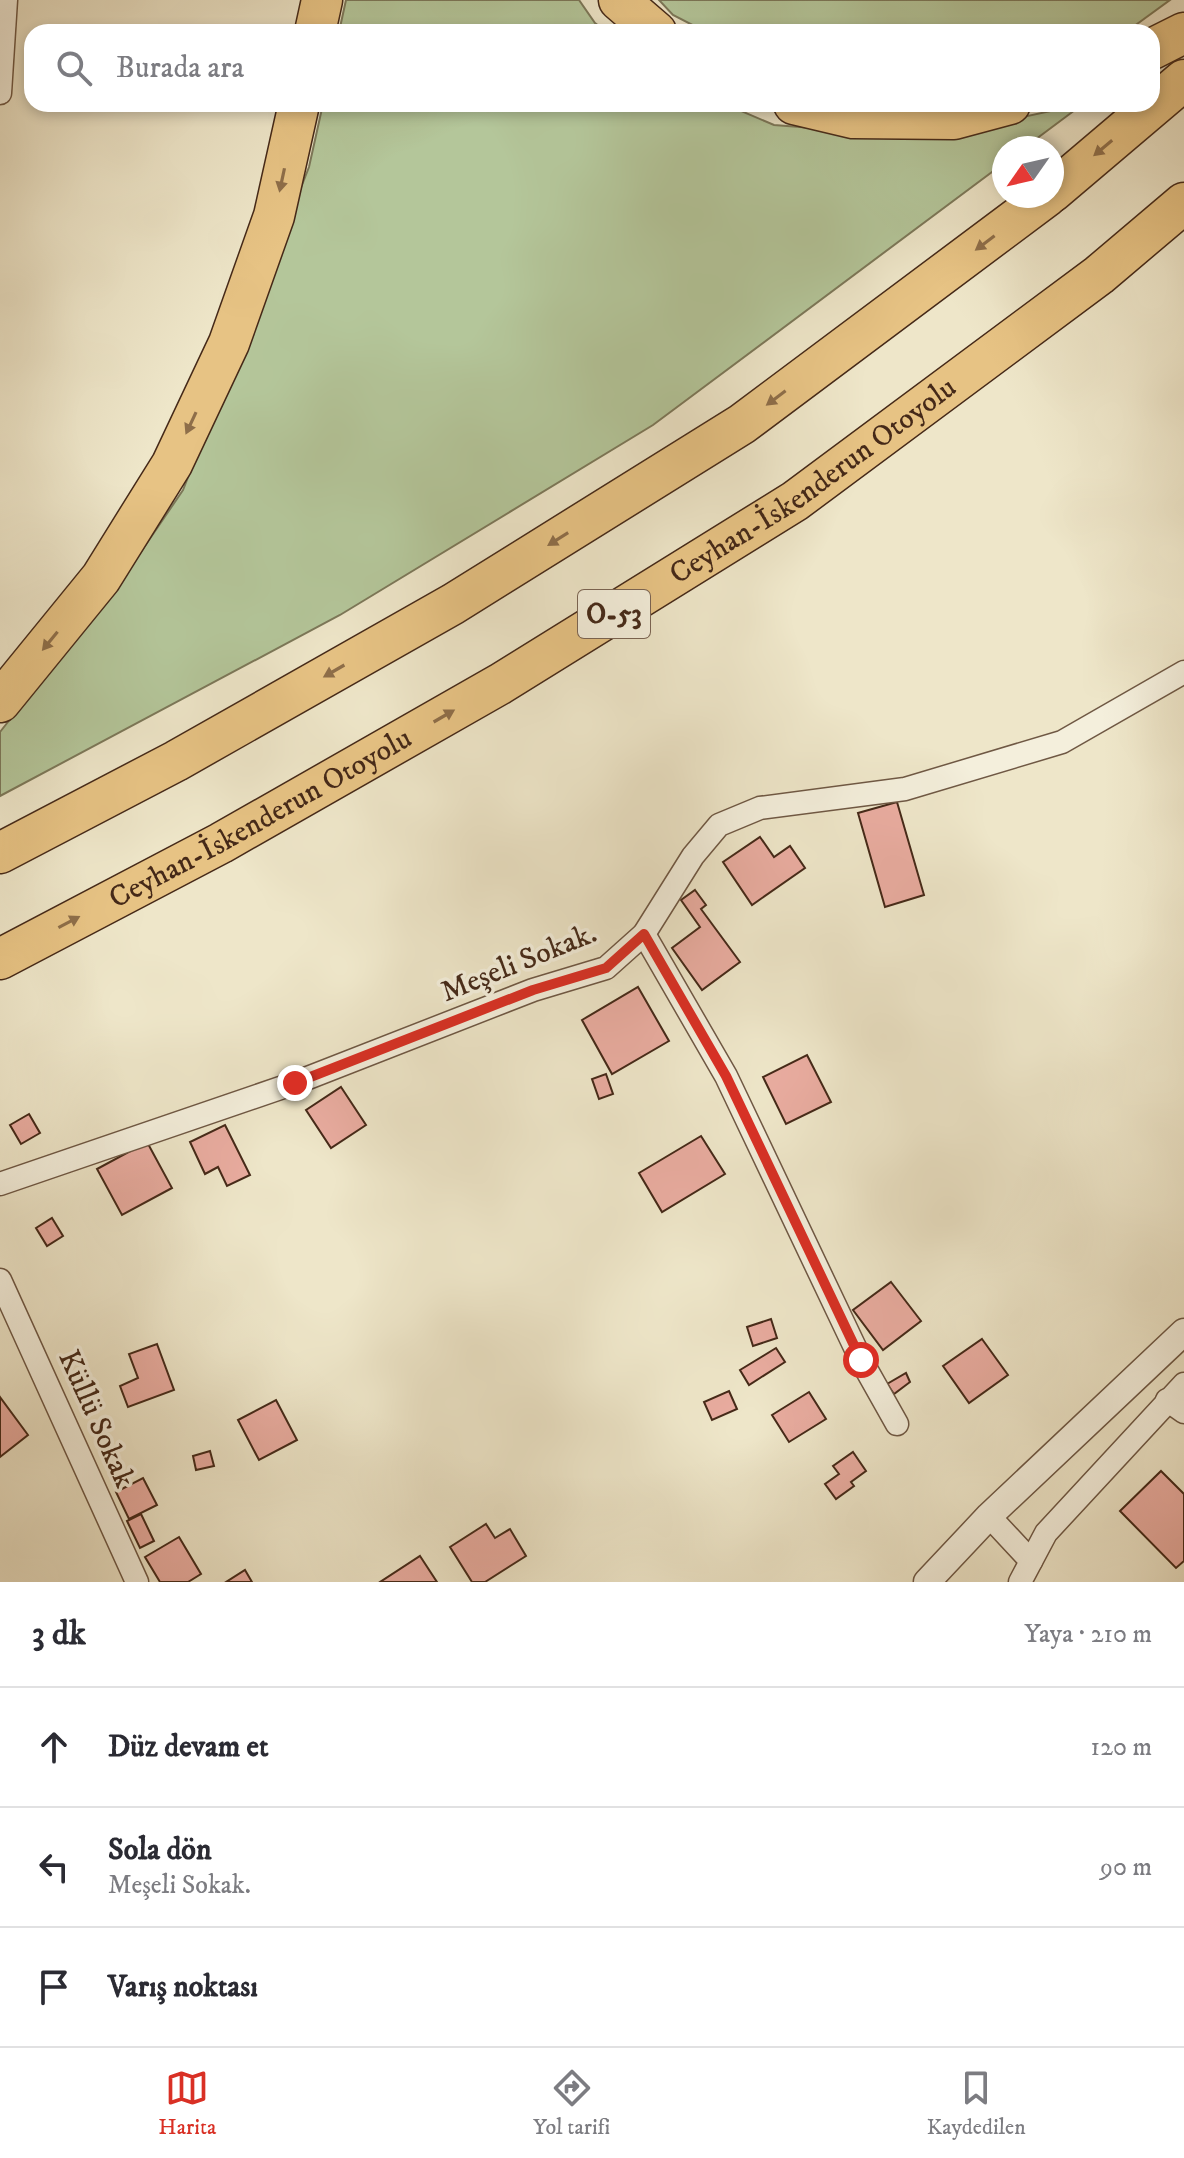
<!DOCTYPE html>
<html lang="tr">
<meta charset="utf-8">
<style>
body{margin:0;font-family:"IM FELL DW Pica",serif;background:#f7f7f7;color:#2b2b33}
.compass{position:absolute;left:992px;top:136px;width:72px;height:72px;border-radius:50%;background:#fff;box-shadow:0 4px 12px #0003;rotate:236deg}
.stop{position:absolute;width:24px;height:24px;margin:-18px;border:6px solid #d93025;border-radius:50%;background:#fff}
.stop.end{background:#d93025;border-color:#fff;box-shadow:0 2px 8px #0008}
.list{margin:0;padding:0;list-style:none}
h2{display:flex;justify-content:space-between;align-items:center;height:104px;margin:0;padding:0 32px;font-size:34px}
h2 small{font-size:26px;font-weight:400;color:#7c7c81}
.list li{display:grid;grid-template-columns:52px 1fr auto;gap:24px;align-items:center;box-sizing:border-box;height:120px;padding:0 32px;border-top:2px solid #e1e1e2}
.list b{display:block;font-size:30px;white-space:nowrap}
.list p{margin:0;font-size:26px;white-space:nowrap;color:#7c7c81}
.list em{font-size:26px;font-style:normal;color:#7c7c81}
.icon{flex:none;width:44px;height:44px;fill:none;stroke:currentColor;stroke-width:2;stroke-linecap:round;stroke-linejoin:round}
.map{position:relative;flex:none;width:1184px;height:1582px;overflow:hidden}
.search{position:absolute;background:#fff;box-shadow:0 4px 12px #0003;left:24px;right:24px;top:24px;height:88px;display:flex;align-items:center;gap:20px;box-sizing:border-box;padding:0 28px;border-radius:24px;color:#7c7c81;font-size:30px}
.sheet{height:464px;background:#fff}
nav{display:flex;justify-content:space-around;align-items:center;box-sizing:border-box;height:112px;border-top:2px solid #e1e1e2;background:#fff;font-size:22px;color:#7c7c81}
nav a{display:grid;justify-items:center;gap:4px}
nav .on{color:#d93025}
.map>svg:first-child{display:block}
</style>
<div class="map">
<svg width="1184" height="1582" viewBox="0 0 1184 1582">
<rect width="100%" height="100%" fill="#eee6c9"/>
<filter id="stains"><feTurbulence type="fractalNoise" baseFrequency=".0025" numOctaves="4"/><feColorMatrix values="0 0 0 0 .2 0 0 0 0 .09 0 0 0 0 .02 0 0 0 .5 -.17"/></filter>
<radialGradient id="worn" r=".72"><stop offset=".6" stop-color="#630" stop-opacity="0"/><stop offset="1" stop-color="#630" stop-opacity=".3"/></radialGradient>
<g fill="#b4c69a" stroke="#7c7859" stroke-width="2">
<polygon points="346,0 579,0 595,23 607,32 339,32"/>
<polygon points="659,0 1170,0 1126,32 706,32 673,15"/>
<polygon points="323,104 725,104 774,125 930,137 1083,104 1024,148 1004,148 1004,163 653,425 340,615 0,796 0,732 132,565 183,490 309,167"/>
</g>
<g fill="#e9aca0" stroke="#452918" stroke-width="2">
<polygon points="897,802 924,895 885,907 858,813"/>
<polygon points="760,837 774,857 790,846 805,868 752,905 723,862"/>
<polygon points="695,890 706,905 701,909 740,962 702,990 672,948 700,927 681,900"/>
<polygon points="638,987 669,1041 612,1074 582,1020"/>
<polygon points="807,1055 831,1102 786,1124 763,1077"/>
<polygon points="606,1074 613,1094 599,1099 592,1079"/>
<polygon points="341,1087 366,1125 331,1148 306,1110"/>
<polygon points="29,1114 40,1133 21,1144 10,1125"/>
<polygon points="225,1125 250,1175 227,1186 218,1167 205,1174 190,1142"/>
<polygon points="701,1136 725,1174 662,1212 639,1173"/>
<polygon points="147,1142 172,1188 122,1215 97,1169"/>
<polygon points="52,1218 63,1236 47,1246 36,1228"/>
<polygon points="891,1282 921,1321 883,1350 853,1310"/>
<polygon points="771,1319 777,1338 753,1346 747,1327"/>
<polygon points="982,1339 1008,1375 969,1403 943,1366"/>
<polygon points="157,1344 174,1390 128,1407 120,1386 138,1378 129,1354"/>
<polygon points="776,1348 785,1362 749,1385 740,1370"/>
<polygon points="906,1373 910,1382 894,1394 887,1384"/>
<polygon points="729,1391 737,1409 712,1420 704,1402"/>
<polygon points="809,1392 826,1419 789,1442 772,1415"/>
<polygon points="0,1397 28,1435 0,1457"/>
<polygon points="276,1400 297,1440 259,1460 238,1420"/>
<polygon points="210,1451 214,1466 196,1470 193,1456"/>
<polygon points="853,1452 866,1471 851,1482 854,1486 836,1499 825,1484 839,1474 833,1466"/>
<polygon points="1161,1471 1184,1494 1184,1561 1176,1568 1120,1511"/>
<polygon points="143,1478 157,1505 129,1519 116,1492"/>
<polygon points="141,1514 154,1541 140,1548 127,1521"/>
<polygon points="486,1524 495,1538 510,1529 526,1556 485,1582 472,1582 450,1547"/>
<polygon points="179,1537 201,1574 188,1582 160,1582 145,1557"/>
<polygon points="420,1556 437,1582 380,1582"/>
<polygon points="245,1570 252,1582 226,1582"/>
</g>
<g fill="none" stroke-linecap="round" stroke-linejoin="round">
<g stroke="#6f5844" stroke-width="25">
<g id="minor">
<polyline points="0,93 6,0"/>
<polyline points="644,934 726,1076 861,1360 897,1424"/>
<polyline points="0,1184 295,1083 533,990 606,968 644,934 693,856 719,825 760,808 905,789 1062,742 1184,672"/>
<polyline points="0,1280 137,1582"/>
<polyline points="1167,1400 1184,1412"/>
<polyline points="989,1516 1031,1561"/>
<polyline points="1020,1582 1046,1533 1184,1384"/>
</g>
</g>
<g stroke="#6f5844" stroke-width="29">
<polyline id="tertiary" points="927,1582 989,1516 1184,1332"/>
</g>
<g stroke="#452918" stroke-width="43">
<g id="motorway">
<polyline points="619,0 656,32"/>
<polyline points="315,32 322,0"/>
<polyline points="1152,49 1184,33"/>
<polyline points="794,104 853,118 954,119 1010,104"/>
<polyline points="1052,192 1184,80"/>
<polyline points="0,702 101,578 172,464 229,343 274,216 299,104"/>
<polyline points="0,853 176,761 453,604 742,424 1047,196"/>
<path id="s1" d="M0 959 221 843 500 684 795 501 1099 275 1184 203"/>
</g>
</g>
<use href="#minor" stroke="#f4efdc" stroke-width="22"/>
<use href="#tertiary" stroke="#f4efdc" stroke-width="26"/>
<use href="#motorway" stroke="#e7c384" stroke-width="40"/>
</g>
<defs><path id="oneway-solid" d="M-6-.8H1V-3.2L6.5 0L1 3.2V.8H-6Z" transform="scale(2)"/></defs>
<g fill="#8e6e49">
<use href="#oneway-solid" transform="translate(1103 148) rotate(140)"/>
<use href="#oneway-solid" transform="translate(282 180) rotate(102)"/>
<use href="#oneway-solid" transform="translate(985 243) rotate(143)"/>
<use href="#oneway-solid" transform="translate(776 398) rotate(143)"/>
<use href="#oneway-solid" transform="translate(191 423) rotate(115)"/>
<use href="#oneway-solid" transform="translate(558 539) rotate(148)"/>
<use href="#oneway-solid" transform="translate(50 641) rotate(129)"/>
<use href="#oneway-solid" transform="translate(334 671) rotate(150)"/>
<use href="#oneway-solid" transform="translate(444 716) rotate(-30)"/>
<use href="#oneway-solid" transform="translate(69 922) rotate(-28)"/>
</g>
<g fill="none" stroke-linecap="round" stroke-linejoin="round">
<polyline stroke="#d93025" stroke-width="10" points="295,1083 533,990 606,968 644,934 726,1076 861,1360"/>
</g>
<g text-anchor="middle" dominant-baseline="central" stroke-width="7" stroke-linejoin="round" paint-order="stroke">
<rect fill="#f4efdc" stroke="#7a6453" stroke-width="2" x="578" y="590" width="72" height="48" rx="6"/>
<g font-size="28" font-weight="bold" fill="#452918">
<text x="614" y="614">O-53</text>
</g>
<g font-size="30" fill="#452918" stroke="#f4efdc">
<text stroke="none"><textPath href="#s1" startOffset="944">Ceyhan-İskenderun Otoyolu</textPath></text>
<text stroke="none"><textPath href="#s1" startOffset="296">Ceyhan-İskenderun Otoyolu</textPath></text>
<text transform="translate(519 963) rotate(-22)">Meşeli Sokak.</text>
<text transform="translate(96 1419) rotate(66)">Küllü Sokak</text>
</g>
</g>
<rect width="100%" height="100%" filter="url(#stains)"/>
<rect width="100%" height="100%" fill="url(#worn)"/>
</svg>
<svg class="compass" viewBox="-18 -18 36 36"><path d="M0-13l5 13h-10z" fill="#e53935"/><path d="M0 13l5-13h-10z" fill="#7c7c81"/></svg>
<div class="stop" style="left:861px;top:1360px"></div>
<div class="stop end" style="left:295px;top:1083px"></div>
<div class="search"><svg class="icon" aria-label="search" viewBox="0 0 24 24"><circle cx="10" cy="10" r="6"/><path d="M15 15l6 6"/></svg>Burada ara</div>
</div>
<section class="sheet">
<h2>3 dk<small>Yaya · 210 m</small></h2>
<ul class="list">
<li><svg class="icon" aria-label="ahead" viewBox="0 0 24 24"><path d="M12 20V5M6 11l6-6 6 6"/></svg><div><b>Düz devam et</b></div><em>120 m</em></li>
<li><svg class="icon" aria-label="left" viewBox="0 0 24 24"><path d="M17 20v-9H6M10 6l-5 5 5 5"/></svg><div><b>Sola dön</b><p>Meşeli Sokak.</p></div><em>90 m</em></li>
<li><svg class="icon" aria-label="arrive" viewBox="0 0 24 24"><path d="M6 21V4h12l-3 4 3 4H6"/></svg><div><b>Varış noktası</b></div></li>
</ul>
</section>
<nav>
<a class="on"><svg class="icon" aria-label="map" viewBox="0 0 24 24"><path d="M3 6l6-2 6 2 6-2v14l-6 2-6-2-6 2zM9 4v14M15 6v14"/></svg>Harita</a>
<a><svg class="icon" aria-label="directions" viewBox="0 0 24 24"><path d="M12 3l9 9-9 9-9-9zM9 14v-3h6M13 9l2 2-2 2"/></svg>Yol tarifi</a>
<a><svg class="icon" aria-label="saved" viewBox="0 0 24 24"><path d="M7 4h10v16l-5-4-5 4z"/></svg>Kaydedilen</a>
</nav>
